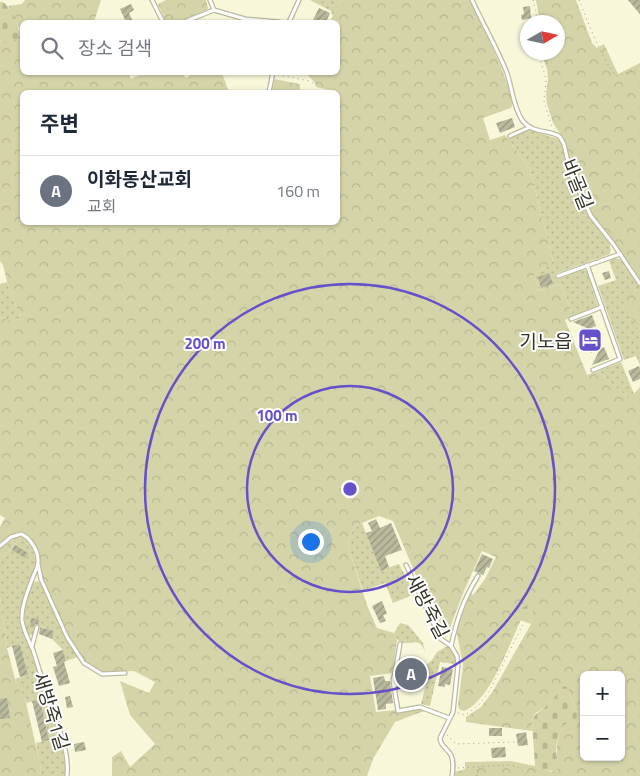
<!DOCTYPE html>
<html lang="ko">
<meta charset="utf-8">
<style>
body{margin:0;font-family:"Titillium Web","Noto Sans KR",sans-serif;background:#f6f6f7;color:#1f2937}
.controls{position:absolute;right:15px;bottom:15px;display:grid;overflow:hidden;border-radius:8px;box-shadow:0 1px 4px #0004}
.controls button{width:45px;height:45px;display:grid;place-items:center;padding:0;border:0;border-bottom:1px solid #e0e1e3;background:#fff;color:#1f2937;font:25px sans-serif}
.compass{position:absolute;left:520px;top:15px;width:45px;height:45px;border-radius:50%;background:#fff;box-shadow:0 1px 4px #0004;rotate:81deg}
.you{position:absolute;left:310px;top:541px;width:18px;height:18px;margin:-12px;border:4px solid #fff;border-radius:50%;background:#1a73e8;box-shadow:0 0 0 8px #1a73e833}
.badge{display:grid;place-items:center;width:32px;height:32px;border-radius:50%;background:#6651ca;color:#fff;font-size:16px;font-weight:700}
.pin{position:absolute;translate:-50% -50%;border:2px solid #fff;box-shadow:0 1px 5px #0006}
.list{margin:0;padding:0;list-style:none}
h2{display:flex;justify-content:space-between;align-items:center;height:65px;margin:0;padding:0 20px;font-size:21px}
h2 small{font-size:16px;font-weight:400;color:#747a83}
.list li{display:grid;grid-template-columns:32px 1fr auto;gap:15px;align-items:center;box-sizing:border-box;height:70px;padding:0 20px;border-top:1px solid #e0e1e3}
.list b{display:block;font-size:19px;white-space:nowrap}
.list p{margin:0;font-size:16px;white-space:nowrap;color:#747a83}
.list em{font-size:16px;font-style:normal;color:#747a83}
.icon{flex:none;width:28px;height:28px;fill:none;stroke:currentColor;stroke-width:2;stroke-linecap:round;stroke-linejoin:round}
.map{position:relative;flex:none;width:640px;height:776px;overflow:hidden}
.search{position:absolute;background:#fff;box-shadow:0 1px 4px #0004;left:20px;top:20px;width:320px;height:55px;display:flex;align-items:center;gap:12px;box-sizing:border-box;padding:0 18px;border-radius:8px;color:#747a83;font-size:19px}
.panel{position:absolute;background:#fff;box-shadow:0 1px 4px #0004;left:20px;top:90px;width:320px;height:135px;border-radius:8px}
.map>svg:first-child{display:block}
</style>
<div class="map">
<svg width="640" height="776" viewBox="0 0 640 776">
<defs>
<pattern id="grass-dots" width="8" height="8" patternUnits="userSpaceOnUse" patternTransform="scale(1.25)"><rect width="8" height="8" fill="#d5d4a9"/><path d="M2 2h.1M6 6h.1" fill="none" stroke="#b7b791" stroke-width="1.8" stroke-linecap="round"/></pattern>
<pattern id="forest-crowns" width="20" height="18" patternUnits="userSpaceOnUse" patternTransform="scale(1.25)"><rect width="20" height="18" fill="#d5d4a9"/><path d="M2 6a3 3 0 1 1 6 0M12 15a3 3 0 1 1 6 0" fill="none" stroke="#b7b791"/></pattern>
<pattern id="cemetery-stones" width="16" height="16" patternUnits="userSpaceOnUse" patternTransform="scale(1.25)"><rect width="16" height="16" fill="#d5d4a9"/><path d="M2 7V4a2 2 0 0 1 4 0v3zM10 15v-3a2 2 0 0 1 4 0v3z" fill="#b7b791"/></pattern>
<pattern id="building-hatch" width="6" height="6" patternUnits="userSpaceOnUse" patternTransform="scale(1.25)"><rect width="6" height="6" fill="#b9b99d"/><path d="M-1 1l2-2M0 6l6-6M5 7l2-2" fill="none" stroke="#979780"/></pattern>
</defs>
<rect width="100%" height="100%" fill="#f8f7da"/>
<g fill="url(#grass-dots)">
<polygon points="310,0 341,0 333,17 331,11"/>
<path d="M528 130 559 139 561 142C568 170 575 193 590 218 597 229 614 239 610 254L607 255 555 274 557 279 582 270H585L587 272 598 307 573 316 561 284 539 291 534 275 553 261 530 169 508 139Z"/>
<polygon points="615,258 622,260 640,287 640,290 633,291 637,327 640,329 640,365 636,356 624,360 598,286 616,280 609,261"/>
<path d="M7 282 20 317C15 326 7 318 0 317V284Z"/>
<polygon points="621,362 634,394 629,399 598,371"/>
<polygon points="362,523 381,570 399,564 415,594 393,603 385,583 363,591 348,547 350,537 353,529 357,525"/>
<path d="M22 536C30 542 35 553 36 563 32 581 21 599 21 618 20 630 27 640 31 651 37 666 41 682 46 698 54 723 66 749 65 776H40L41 769 36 743 49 740 40 700 26 703 15 679 28 675 20 644 7 648 0 597V561Z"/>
<path d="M36 581 41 582 42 584 65 637 78 657 66 661 63 650 52 639 54 631 36 625 33 634 29 636 28 635C21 616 26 603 32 584Z"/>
<path d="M400 623 408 625 410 627 423 643 425 652C419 633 407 649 398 640 396 638 395 636 394 633Z"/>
<path d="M447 646C453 650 456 656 456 663L454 664 440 662 430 706 421 704 426 684 424 667 432 660 437 652Z"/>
</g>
<g fill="url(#forest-crowns)" fill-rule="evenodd">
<path d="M25 0H101L94 22H22V72L128 73 131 79 144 73H182L185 77 186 78 194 73H222L229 92H22V222H338V92H329V90L316 87 315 83 307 74V73L338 72V22H330L341 0H470C486 34 504 67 513 103L511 108 483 118 490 140 505 135 530 169 553 261 534 275 539 291 561 284 573 316 565 320 587 375 598 371 629 399 640 387V776H454L455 772 465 769V762L511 761 535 766 552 772 559 764C554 750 557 738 564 725L573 721 577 713 567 687 565 686 546 706 536 713 533 717 532 722 533 731 466 722V717L481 707 493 691 531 624 533 613 517 619 521 620C509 645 489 702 464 711L459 709 458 705 463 665 457 634V626L467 599 471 593 473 595 485 579 496 557 482 551 464 591 449 630 447 632 443 631 438 627 393 521 379 516 357 525 353 529 350 537 348 547 367 605 377 628 394 633 397 640 393 673 370 676 376 712 395 710 396 713 419 708 421 709 424 712H421L395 722 373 759 367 776H112V757L121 751 130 767 155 744 130 715 120 681 149 693 155 682 134 671 102 672 85 662 68 636 43 578 38 555 30 538 26 534 22 532H17L0 544V527L5 518 0 515V317C7 318 15 326 20 317L7 282 3 265 0 261V40L2 43 20 30 8 6 22 4ZM584 675H621V757H584Z"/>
<polygon points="166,0 206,0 208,8 207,10 178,22 166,22 158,4"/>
<polygon points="536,0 576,0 592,43 597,48 604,44 618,74 640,63 640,280 614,242 596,220 579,190 573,175 563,138 553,123 547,104 546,94 548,80 547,69 541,53 558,52 558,22 539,22 539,17"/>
<polygon points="274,79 300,84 300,92 272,92"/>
<polygon points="640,290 640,329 637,327 623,301 633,291"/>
<polygon points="18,536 22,536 0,561 0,549"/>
<polygon points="0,597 7,648 15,679 26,703 40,763 41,769 40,776 0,776"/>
</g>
<g fill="url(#cemetery-stones)">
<path d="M0 2H3C11 8 20 26 19 36 14 40 8 44 2 43L0 40Z"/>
<path d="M527 605C536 608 532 617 531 624L517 619 521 609Z"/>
<path d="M564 686 567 687 577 713 576 720 564 725C560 733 555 743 556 752 556 756 558 760 559 764 560 776 541 769 535 766L532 722C534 713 540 712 546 706 552 700 558 693 564 686Z"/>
</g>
<g fill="url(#building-hatch)">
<polygon points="628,0 640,0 640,14 633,6"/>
<polygon points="131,4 134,10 129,13 133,22 126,22 120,9"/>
<polygon points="530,6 531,18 522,20 521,15 524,14 523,7"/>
<polygon points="319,8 330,13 326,22 312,22"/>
<polygon points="512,118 515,127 500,133 496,123"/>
<polygon points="609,271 611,278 605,280 602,273"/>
<polygon points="549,273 553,284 541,288 538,277"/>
<polygon points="592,315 596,326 589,329 573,322"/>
<polygon points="583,333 592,334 597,346 591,353"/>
<polygon points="604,347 609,359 592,365 600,349"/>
<polygon points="639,366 640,369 640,379 633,382 628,371"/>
<polygon points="376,519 380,528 391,523 402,550 385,556 389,567 381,571 366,533 372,531 368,523"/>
<polygon points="15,545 28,553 25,558 12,550"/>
<polygon points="482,554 493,559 489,568 487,567 483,575 474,571"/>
<polygon points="382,601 387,614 383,615 386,621 380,623 372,606"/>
<polygon points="31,618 39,619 38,624 35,624 33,627 30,627"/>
<polygon points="40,627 54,631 52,639 39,634"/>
<polygon points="20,644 28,675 20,677 12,646"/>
<polygon points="63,650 66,661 64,662 70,683 59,686 53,667 57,666 53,653"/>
<polygon points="442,667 453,669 450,685 445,684 445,687 438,686"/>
<polygon points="421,668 423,677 401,680 399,671"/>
<polygon points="384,676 385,681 390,681 393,703 386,704 386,709 378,710 373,678"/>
<polygon points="70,696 73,707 67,708 65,697"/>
<polygon points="7,698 10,718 0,719 0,699"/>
<polygon points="40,700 49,740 42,742 32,701"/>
<rect x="489" y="728" width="13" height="8"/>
<polygon points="526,732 528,745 518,746 516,734"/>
<polygon points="84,742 86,750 75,752 74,744"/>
<polygon points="505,747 506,757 492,758 491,748"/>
</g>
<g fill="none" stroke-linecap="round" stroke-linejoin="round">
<g stroke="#bbba9f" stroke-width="5.5">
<g id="lane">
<polyline points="152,0 163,22"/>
<polyline points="210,0 214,10"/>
<path d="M472 0C483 24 497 48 507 73 512 88 513 106 522 120 533 135 551 129 560 137 561 139 563 142 564 144L571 175 591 216 614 245 640 284"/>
<polyline points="184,22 214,10 245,19 279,22"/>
<polyline points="289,22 299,0"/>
<polyline points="269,92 273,72"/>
<polyline points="510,136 530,127"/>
<polyline points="587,265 620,359 593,370"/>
<polyline points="558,276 620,254"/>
<polyline points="571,319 602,307"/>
<path d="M0 546 11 537 21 534C30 537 39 552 38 562 38 567 35 572 33 577 28 590 21 607 22 621 24 632 29 641 33 650 38 665 42 680 47 694 55 721 70 748 67 776"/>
<polyline points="38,564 41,579 67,637 84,663 102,674 125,673"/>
<path d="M406 565 441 639 451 646 457 656 458 665 453 712 440 738C440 746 447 748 451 755 454 762 453 769 452 776"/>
<polyline points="400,644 395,673 393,680 398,711 420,707 449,718"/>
<polyline points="32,646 37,627"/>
<path d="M451 646C457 619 463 600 478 576"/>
<polyline points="394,685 423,680"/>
</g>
</g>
<g stroke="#a2a18c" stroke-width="1" stroke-dasharray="1 4" stroke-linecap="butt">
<polyline points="533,0 537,16 537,22"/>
<path d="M579 0C588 21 602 62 617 76L640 68"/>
<polyline points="538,52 545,75 546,82 544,101 552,128"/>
<polyline points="278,75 310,81 313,83 314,86"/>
<polyline points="458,713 465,715 478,706 490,690 523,624"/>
<polyline points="447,735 456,744 515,742"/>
<path d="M458 768 510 765C518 766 522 769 527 776"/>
<polyline points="477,776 478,767"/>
</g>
<use href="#lane" stroke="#fff" stroke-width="3"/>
</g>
<g fill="none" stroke="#6651ca" stroke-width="2.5">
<circle cx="350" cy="489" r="103"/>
<circle cx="350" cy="489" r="205"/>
</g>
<defs>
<g id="hotel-square" transform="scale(1.25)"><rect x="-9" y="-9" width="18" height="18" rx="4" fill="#6651ca" stroke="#fff"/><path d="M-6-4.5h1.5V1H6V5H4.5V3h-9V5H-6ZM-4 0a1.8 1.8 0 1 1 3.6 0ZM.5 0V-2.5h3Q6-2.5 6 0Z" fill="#fff"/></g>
</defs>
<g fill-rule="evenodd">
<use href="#hotel-square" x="590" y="340"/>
</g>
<g text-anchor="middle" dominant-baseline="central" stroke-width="4" stroke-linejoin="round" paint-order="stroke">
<g font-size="19" fill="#343429" stroke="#fff">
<text transform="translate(578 184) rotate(68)">바골길</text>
<text transform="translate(428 606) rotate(62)">새방죽길</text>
<text transform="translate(52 711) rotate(73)">새방죽1길</text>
</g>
<g font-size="19" fill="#343429" stroke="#fff" text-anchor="end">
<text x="572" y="340">기노읍</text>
</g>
</g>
<circle cx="350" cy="489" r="8" fill="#6651ca" stroke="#fff" stroke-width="2.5"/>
<g font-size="15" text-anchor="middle" font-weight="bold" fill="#6651ca" stroke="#fff" stroke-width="4" stroke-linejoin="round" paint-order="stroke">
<text x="205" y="349">200 m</text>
<text x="277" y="421">100 m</text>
</g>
</svg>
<div class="controls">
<button>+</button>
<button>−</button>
</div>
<svg class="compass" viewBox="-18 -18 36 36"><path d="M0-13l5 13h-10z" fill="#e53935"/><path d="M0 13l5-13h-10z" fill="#747a83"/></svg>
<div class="you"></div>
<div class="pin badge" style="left:411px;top:674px;background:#6b7280">A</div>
<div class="search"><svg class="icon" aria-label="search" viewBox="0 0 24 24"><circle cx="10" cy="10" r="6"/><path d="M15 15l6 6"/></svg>장소 검색</div>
<section class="panel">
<h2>주변<small></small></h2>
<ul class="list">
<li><span class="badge" style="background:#6b7280">A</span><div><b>이화동산교회</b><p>교회</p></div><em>160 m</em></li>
</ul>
</section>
</div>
